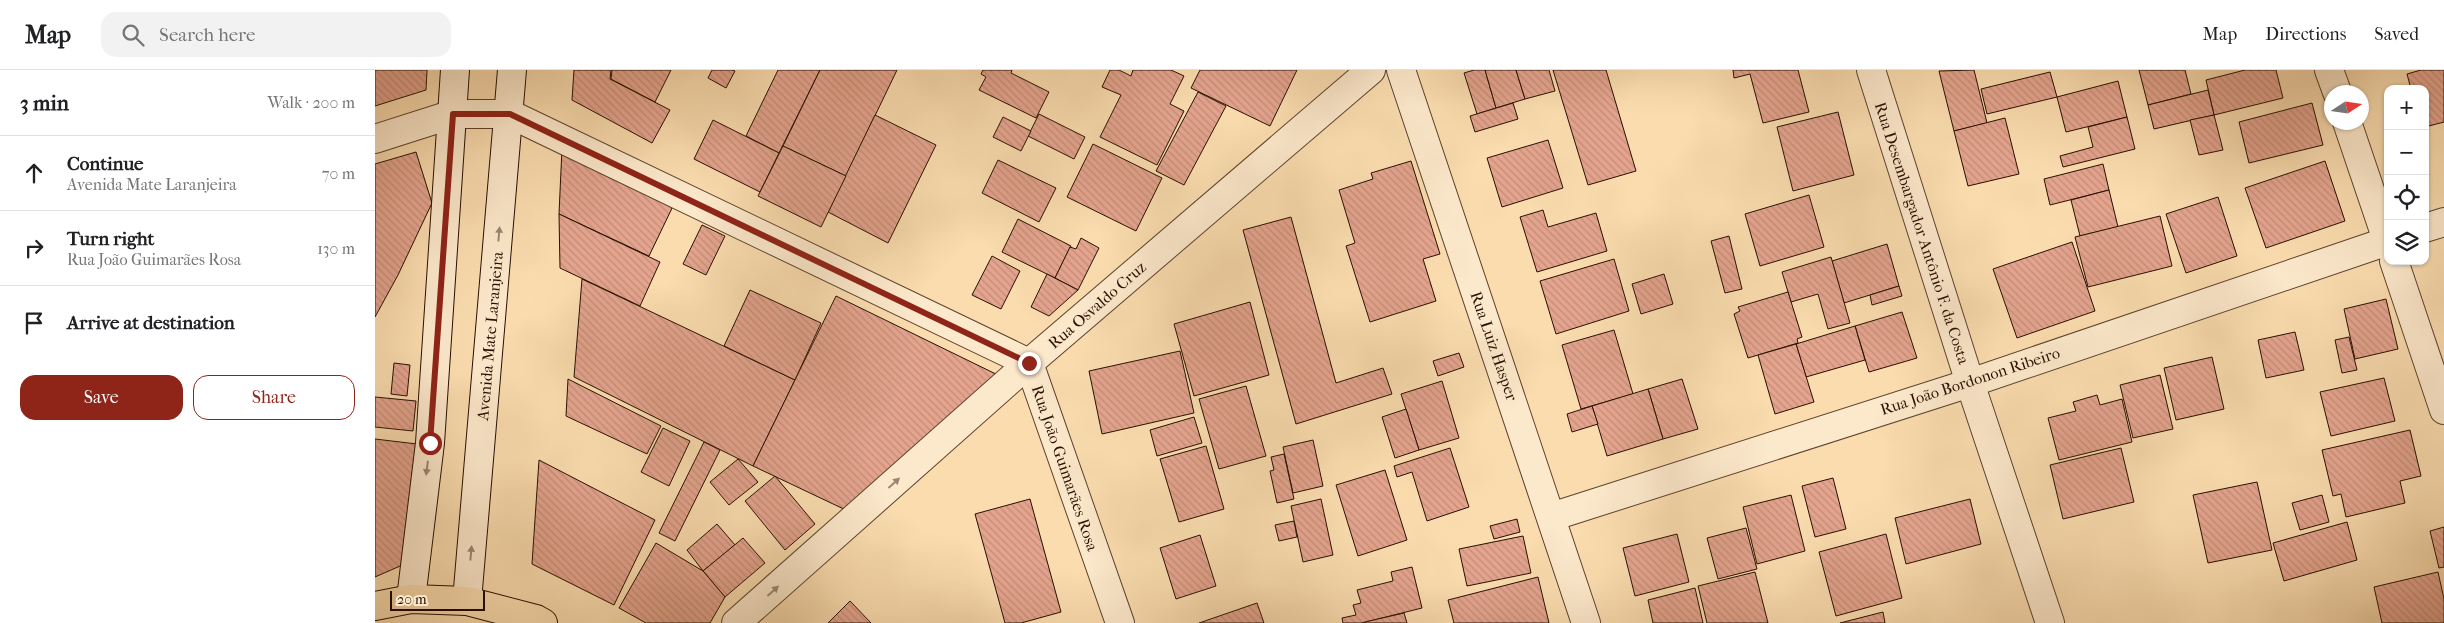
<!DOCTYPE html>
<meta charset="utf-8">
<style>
body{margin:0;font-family:"IM FELL French Canon",serif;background:#f2f2f2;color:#202124}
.controls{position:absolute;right:15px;top:15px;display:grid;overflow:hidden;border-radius:10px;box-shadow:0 1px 4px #0004}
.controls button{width:45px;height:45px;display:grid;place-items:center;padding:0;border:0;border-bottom:1px solid #e0e0e0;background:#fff;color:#202124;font:25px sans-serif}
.compass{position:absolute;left:1949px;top:15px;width:45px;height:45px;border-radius:50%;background:#fff;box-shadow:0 1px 4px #0004;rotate:78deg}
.scale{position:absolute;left:15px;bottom:12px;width:95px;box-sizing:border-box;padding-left:5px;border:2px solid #280f00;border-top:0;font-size:14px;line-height:18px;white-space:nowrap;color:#280f00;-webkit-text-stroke:4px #fce8cb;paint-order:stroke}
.stop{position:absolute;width:15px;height:15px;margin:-11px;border:4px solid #8f2418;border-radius:50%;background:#fff}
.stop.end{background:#8f2418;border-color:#fff;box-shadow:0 1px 5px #0008}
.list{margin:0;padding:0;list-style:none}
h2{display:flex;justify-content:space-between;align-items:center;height:65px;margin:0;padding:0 20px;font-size:21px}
h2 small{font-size:16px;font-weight:400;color:#757577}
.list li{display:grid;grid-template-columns:32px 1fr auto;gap:15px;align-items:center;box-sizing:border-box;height:75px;padding:0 20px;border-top:1px solid #e0e0e0}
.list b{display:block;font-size:19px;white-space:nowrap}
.list p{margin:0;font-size:16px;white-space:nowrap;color:#757577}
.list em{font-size:16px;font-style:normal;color:#757577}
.actions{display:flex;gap:10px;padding:15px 20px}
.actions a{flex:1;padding:11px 0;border:1px solid #8f2418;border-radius:15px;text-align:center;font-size:18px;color:#8f2418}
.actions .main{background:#8f2418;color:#fff}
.icon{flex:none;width:28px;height:28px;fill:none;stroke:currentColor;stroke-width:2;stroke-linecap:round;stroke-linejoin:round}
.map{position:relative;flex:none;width:2069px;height:553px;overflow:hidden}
header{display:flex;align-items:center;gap:30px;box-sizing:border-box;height:70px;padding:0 25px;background:#fff;border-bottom:1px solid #e0e0e0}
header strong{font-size:24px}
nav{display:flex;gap:28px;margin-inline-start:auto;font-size:18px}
.search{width:350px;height:45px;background:#f2f2f2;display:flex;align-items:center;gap:12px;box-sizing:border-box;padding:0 18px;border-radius:15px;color:#757577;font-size:19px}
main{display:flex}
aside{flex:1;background:#fff}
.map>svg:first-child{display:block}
</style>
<header>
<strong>Map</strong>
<div class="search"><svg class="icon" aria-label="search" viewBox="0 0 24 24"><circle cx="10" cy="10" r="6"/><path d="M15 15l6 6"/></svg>Search here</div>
<nav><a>Map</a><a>Directions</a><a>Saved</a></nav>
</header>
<main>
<aside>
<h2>3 min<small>Walk · 200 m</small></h2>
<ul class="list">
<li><svg class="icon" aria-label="ahead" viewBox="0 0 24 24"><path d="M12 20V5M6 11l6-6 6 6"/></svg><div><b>Continue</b><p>Avenida Mate Laranjeira</p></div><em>70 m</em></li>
<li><svg class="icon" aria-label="right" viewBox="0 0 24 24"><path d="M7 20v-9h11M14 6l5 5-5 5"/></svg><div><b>Turn right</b><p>Rua João Guimarães Rosa</p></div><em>130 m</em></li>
<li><svg class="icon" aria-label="arrive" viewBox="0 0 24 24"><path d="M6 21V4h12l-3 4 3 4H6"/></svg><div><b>Arrive at destination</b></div></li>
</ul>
<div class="actions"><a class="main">Save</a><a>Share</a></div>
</aside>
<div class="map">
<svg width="2069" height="553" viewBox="0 0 2069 553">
<defs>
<pattern id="building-back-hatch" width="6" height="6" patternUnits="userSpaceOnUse" patternTransform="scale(1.25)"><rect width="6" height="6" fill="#e4a48e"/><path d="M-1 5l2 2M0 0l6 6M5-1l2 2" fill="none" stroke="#c48c79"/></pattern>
</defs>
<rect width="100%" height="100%" fill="#fadcaf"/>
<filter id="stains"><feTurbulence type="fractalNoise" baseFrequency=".004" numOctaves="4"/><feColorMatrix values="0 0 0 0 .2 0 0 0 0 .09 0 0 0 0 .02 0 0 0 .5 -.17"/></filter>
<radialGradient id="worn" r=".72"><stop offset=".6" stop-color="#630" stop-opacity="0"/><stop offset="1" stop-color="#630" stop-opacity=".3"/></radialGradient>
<g fill="url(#building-back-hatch)" stroke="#280f00">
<polygon points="0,0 52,0 51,20 0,36"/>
<polygon points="199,0 236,0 235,9 295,40 277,73 197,30"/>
<polygon points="237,0 296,0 280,32 236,9"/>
<polygon points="337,0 357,0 360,1 351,18 333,8"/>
<polygon points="403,0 445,0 404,83 371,66"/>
<polygon points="445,0 522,0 471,106 408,76"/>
<polygon points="608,0 637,0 636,3 674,22 661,48 604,20 611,7 606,4"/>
<polygon points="735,0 744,0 756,6 758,0 796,0 809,6 795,34 809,41 782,95 725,67 746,25 727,17"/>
<polygon points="825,0 922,0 895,56 816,18"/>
<polygon points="1099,0 1110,0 1121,38 1102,44 1089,3"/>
<polygon points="1110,0 1141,0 1150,29 1121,38"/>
<polygon points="1141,0 1174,0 1180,21 1150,29"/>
<polygon points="1178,0 1231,0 1261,101 1213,115"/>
<polygon points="1358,0 1423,0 1434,42 1388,53 1375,4 1359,8"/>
<polygon points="1599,0 1612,53 1579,61 1564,1"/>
<polygon points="1764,0 1810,0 1816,24 1773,35"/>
<polygon points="1870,0 1901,0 1908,28 1839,45 1831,10"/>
<polygon points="2046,0 2069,0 2069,52 2050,57 2050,19 2036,19 2032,4"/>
<polygon points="1675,2 1682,27 1612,44 1606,19"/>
<polygon points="1743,11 1752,47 1691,62 1682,27"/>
<polygon points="1833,20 1839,45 1779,59 1773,35"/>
<polygon points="823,22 851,36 809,115 781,101"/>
<polygon points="1138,33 1143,49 1100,62 1095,46"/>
<polygon points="1937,33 1948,75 1874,93 1864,52"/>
<polygon points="1463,42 1479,105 1418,121 1402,57"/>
<polygon points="664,44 710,67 699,89 653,66"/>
<polygon points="500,45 561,75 513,173 453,142"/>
<polygon points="1839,45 1848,80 1824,85 1815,50"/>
<polygon points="628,47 656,61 646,81 618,67"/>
<polygon points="1752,47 1760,79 1688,97 1685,86 1718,77 1713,57"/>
<polygon points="1630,48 1644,104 1593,116 1579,61"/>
<polygon points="338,50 404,83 385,122 319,89"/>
<polygon points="1173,70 1188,118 1127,137 1112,88"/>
<polygon points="718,74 787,108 761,161 692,127"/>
<polygon points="408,76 471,106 446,157 383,126"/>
<polygon points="187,78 299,134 274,186 184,144"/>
<polygon points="41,82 57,133 23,205 0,247 0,94"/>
<polygon points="623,90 681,118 664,152 607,123"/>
<polygon points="1036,91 1065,184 1048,189 1061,231 995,252 971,176 980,173 964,120 998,109 996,103"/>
<polygon points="1950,91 1970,151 1891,178 1870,118"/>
<polygon points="1728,94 1734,120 1675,135 1669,109"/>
<polygon points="1734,120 1743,157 1705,166 1696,130"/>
<polygon points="1434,125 1449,177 1385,196 1370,144"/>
<polygon points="1843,127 1862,186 1811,203 1791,144"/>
<polygon points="1168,140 1173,157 1221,143 1232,181 1162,202 1145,147"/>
<polygon points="184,144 285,192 265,236 185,198"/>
<polygon points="1785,146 1797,196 1713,217 1700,167"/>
<polygon points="916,147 961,313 1008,298 1017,324 921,354 868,160"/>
<polygon points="643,149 696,176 680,208 627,182"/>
<polygon points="327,155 350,166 331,205 308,194"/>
<polygon points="1354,166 1367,219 1350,223 1336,171"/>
<polygon points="706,168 724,178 703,220 680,208 695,177 701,179"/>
<polygon points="1697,172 1720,241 1642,268 1618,199"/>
<polygon points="1512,174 1524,216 1469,233 1457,191"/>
<polygon points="617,186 645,201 626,239 597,225"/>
<polygon points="1456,187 1475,253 1453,259 1443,224 1416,232 1407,202"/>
<polygon points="1239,189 1254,241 1181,264 1165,211"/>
<polygon points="672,204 703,220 674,246 656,237"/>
<polygon points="1289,204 1298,234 1266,244 1257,214"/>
<polygon points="207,209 420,310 378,396 199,307"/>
<polygon points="1524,216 1527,226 1497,235 1495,225"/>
<polygon points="375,220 446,253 420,310 349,276"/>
<polygon points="1413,222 1427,267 1422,269 1423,273 1373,288 1359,244 1365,241 1363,237"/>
<polygon points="461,226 629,308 475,442 378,396"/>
<polygon points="2011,229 2023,279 1980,289 1969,239"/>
<polygon points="875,232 894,305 819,326 799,254"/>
<polygon points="1527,242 1542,288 1494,302 1480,256"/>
<polygon points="1480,256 1490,290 1431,307 1421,274"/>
<polygon points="1239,260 1258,324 1206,339 1187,275"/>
<polygon points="1920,262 1929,300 1891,308 1883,270"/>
<polygon points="1974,267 1982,300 1967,303 1960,270"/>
<polygon points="1421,274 1439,332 1400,344 1383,285"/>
<polygon points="805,281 819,343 727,364 714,301"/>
<polygon points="1084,283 1089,297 1063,306 1058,291"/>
<polygon points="1837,287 1849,339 1801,350 1789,298"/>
<polygon points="19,293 35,295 32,326 16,324"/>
<polygon points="1785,305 1798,359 1758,368 1745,315"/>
<polygon points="2009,308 2020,351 1956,366 1945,322"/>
<polygon points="193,309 286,356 272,384 191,346"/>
<polygon points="1307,309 1323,359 1288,369 1273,319"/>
<polygon points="1067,311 1084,368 1044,380 1026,324"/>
<polygon points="871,316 891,386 844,399 824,329"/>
<polygon points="1273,319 1288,369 1232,386 1217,336"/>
<polygon points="1722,325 1725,335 1747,329 1757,372 1684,390 1673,348 1701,341 1698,332"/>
<polygon points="0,327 41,331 38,361 0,357"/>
<polygon points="1217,336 1223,354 1197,362 1192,344"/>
<polygon points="1031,339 1044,380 1020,388 1007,347"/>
<polygon points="819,347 827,373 782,386 775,360"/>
<polygon points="288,358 315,371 294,416 266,402"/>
<polygon points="2035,360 2046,406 2025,411 2030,433 1971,447 1966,424 1958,426 1947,380"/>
<polygon points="0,369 42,374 32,493 0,507"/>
<polygon points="938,370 948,416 918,423 908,377"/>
<polygon points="329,372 345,380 300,471 284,463"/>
<polygon points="831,376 849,439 804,452 785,389"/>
<polygon points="1075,378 1094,437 1052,451 1037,402 1022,407 1019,396"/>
<polygon points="1746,378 1759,432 1688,449 1675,395"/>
<polygon points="909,384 919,429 902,433 895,401 899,400 896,387"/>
<polygon points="363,389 383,412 354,435 335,412"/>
<polygon points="164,390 280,450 239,535 157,494"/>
<polygon points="1010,400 1032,470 983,486 961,415"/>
<polygon points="400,406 440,454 410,480 370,431"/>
<polygon points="1458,408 1471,459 1440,467 1427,416"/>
<polygon points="1882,412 1897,480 1833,493 1818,425"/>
<polygon points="1416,425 1430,481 1382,494 1368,437"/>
<polygon points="1947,425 1954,452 1925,460 1917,433"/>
<polygon points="655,429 686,542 646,553 630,553 600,444"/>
<polygon points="946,429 958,485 928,492 916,436"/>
<polygon points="1595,429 1606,474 1531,494 1520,448"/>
<polygon points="1142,449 1145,462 1119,469 1115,456"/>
<polygon points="919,451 922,467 904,471 900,455"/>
<polygon points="1972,452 1982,490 1909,511 1898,473"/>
<polygon points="342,454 360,475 328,501 312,480"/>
<polygon points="2069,457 2069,497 2064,498 2055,461"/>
<polygon points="1371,458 1382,499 1343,509 1332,468"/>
<polygon points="1302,464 1314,512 1260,526 1248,478"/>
<polygon points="1511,464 1527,528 1461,546 1444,482"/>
<polygon points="825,465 841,516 801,529 785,478"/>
<polygon points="1148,466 1156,503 1092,516 1084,479"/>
<polygon points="368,468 390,493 350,527 328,501"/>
<polygon points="281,473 328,501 350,527 335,553 271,553 244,538"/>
<polygon points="1037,497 1047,538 987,553 968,553 967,548 981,545 978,535 986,533 982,520 1018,511 1016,502"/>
<polygon points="1380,502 1393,553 1332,553 1323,516"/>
<polygon points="2063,502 2069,529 2069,553 2007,553 1999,517"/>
<polygon points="1163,507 1174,553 1079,553 1073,530"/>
<polygon points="1320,518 1328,553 1278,553 1273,530"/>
<polygon points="475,531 496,553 453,553"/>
<polygon points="882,533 889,553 824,553"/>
<polygon points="1508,542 1510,553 1465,553"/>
<polygon points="1029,543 1032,553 987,553 990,552"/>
</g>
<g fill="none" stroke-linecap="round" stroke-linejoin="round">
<g stroke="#5c422c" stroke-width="30">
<g id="minor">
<polyline points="1026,0 1211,553"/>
<polyline points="1496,0 1595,313 1675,553"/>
<polyline points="1954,0 1962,22"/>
<polyline points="1972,52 2013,173"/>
<polyline points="0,69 78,44 135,44 654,293 745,553"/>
<polyline points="2050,158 2069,152"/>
<polyline points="2019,191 2069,340"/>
<polyline points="1176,447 1595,313 2013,171"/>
<polyline points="361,553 654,293 996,0"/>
</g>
</g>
<g stroke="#280f00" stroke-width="30">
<g id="secondary">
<polyline points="36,529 55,373 80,0"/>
<polyline points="92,531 137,0"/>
</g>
</g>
<g stroke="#280f00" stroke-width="30">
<polyline id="trunk" points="0,536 36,529 92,531 161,549 168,553"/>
</g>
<use href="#minor" stroke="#fce8cb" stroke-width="28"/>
<use href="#secondary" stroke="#fce8cb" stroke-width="28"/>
<use href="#trunk" stroke="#fadcaf" stroke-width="28"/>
</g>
<defs><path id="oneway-solid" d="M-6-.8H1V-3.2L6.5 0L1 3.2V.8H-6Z" transform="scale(1.25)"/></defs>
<g fill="#9d8670">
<use href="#oneway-solid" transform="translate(124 164) rotate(-85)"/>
<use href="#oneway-solid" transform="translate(52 398) rotate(97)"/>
<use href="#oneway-solid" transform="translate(519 413) rotate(-42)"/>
<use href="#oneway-solid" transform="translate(96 483) rotate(-85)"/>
<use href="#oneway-solid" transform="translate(398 521) rotate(-42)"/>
</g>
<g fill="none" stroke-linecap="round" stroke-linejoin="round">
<polyline stroke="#8f2418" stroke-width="6" points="55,373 78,44 135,44 654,293"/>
</g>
<g text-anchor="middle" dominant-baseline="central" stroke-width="4" stroke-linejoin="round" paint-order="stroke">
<g font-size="16" fill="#280f00" stroke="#fce8cb">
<text transform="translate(1547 163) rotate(72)">Rua Desembargador Antônio F. da Costa</text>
<text transform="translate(722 235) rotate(-41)">Rua Osvaldo Cruz</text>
<text transform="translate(115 266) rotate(-85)">Avenida Mate Laranjeira</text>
<text transform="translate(1119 276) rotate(71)">Rua Luiz Hasper</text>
<text transform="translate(1595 311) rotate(-18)">Rua João Bordonon Ribeiro</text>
<text transform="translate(690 398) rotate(71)">Rua João Guimarães Rosa</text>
</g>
</g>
<rect width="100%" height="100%" filter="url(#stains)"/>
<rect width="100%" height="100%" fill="url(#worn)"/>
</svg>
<div class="controls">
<button>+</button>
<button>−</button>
<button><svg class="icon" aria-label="locate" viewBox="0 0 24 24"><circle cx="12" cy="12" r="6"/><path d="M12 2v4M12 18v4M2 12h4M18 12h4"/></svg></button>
<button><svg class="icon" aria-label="layers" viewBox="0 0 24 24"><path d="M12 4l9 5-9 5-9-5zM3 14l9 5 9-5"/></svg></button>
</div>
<svg class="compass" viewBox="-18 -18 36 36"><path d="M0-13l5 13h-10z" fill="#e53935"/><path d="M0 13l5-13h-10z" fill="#757577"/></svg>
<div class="scale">20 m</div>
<div class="stop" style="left:55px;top:373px"></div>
<div class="stop end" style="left:654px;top:293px"></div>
</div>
</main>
